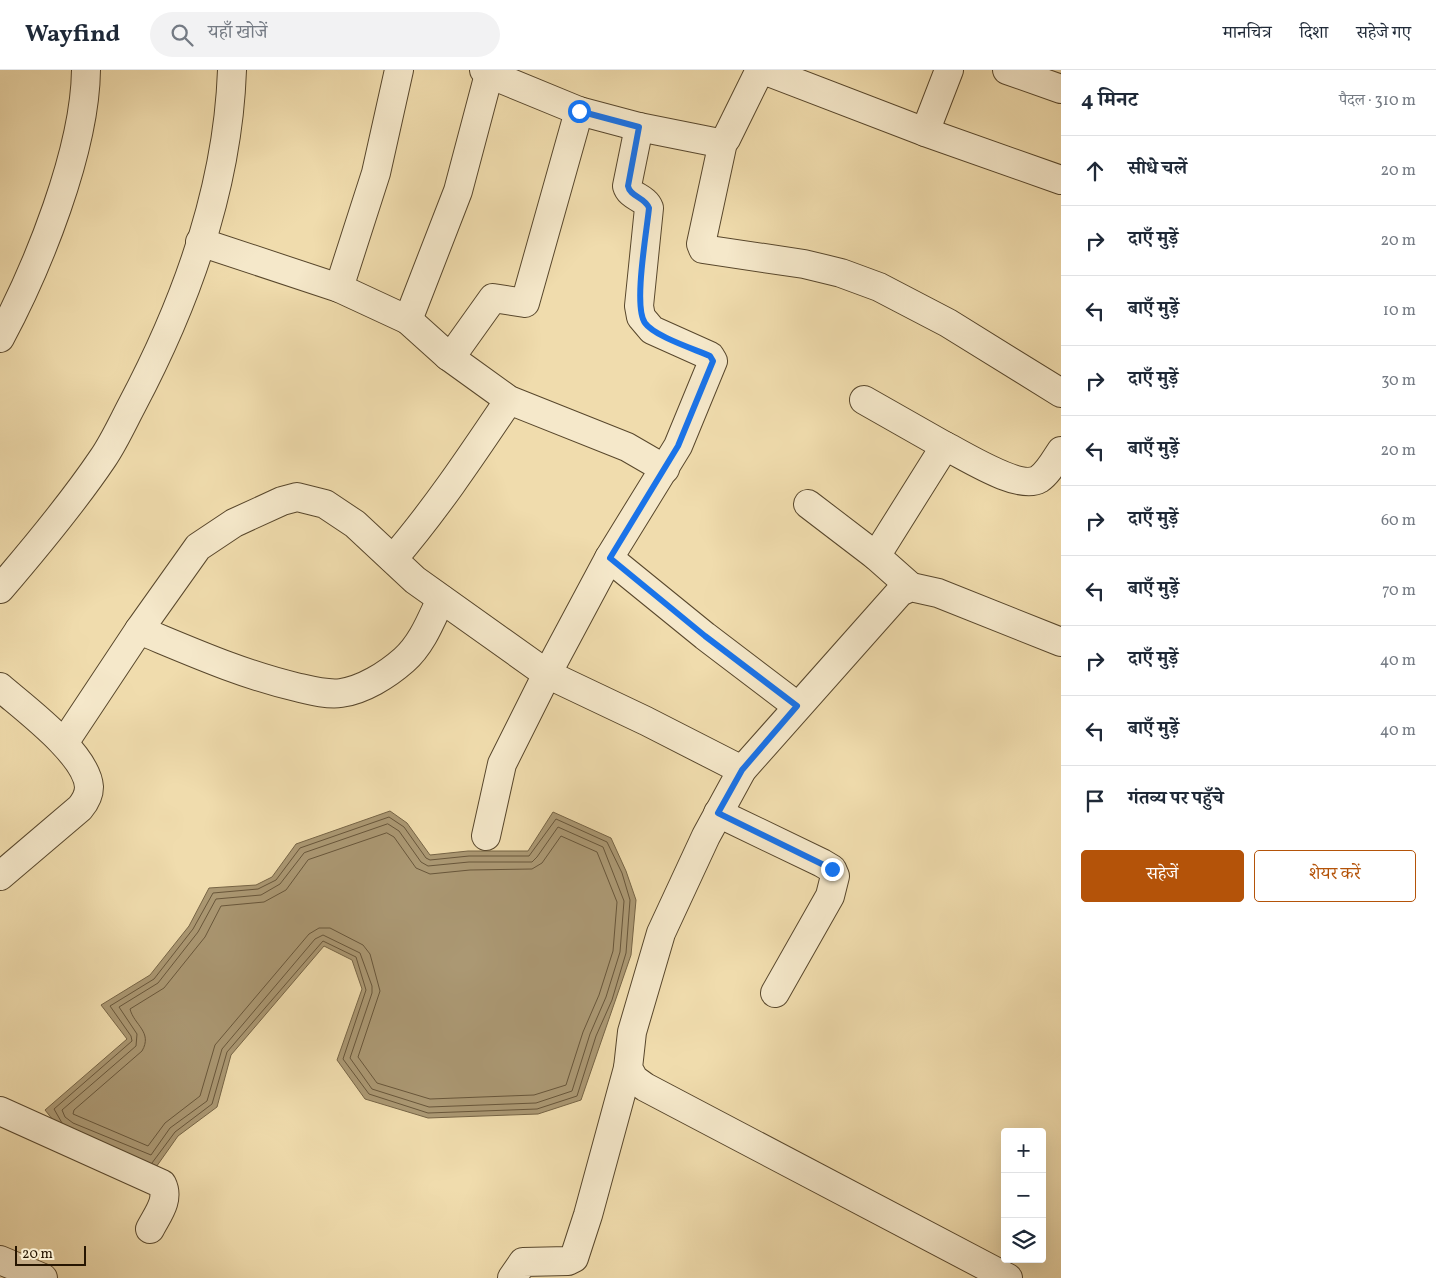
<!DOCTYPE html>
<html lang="hi">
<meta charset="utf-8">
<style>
body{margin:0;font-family:Vollkorn,"Noto Serif Devanagari",serif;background:#f2f2f3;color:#1f2937}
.controls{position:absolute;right:15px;bottom:15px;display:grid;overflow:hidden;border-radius:5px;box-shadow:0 5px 20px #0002}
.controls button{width:45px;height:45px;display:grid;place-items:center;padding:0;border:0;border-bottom:1px solid #e0e1e3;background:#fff;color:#1f2937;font:25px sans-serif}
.scale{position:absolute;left:15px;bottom:12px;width:71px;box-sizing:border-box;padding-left:5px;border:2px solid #261501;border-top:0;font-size:14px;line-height:18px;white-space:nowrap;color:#261501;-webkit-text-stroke:4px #f5e8ca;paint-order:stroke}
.stop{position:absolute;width:15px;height:15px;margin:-11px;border:4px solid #1a73e8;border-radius:50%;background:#fff}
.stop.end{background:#1a73e8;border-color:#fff;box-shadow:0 1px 5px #0008}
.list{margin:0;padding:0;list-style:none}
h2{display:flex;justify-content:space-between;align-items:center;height:65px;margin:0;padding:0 20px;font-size:21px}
h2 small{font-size:16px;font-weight:400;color:#747a83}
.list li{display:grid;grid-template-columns:32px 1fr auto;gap:15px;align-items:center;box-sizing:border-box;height:70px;padding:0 20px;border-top:1px solid #e0e1e3}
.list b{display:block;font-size:19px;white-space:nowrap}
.list em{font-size:16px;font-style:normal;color:#747a83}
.actions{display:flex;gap:10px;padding:15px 20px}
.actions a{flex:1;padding:11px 0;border:1px solid #b45309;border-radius:5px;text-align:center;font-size:18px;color:#b45309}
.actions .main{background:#b45309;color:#fff}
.icon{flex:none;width:28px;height:28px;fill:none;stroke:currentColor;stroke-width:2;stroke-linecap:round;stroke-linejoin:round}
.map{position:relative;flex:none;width:1061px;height:1208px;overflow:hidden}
header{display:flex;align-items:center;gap:30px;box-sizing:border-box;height:70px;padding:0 25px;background:#fff;border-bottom:1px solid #e0e1e3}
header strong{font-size:24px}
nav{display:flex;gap:28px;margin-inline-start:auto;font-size:18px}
.search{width:350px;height:45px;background:#f2f2f3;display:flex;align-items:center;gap:12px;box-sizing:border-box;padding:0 18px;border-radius:28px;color:#747a83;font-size:19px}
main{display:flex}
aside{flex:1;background:#fff}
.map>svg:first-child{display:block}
</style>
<header>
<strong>Wayfind</strong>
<div class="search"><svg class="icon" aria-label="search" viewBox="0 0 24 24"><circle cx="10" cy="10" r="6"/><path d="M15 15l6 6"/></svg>यहाँ खोजें</div>
<nav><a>मानचित्र</a><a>दिशा</a><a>सहेजे गए</a></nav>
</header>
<main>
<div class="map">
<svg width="1061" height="1208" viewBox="0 0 1061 1208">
<rect width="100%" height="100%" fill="#f0dcad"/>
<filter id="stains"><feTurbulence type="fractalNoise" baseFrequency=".004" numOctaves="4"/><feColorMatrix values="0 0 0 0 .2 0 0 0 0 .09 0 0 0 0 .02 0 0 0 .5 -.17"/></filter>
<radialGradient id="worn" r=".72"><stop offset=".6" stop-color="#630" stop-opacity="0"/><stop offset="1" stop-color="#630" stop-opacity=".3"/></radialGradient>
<polygon fill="#ab9873" stroke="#766445" points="390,741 407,753 430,785 468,781 528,781 553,742 611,768 626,801 636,830 631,885 581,1030 538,1044 428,1048 365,1029 337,990 362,919 352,890 324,876 231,985 217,1037 178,1066 154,1100 57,1055 45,1040 127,969 101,935 150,905 189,856 209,818 256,815 272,807 296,774"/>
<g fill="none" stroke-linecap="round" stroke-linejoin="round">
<g stroke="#68563a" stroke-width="1">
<polygon points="388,754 399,761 421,792 428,796 469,792 532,792 537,787 558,757 603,777 624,831 620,882 606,927 590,964 572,1021 536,1033 429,1037 372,1019 350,988 372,923 372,916 360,883 323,865 315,869 222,979 207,1031 170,1058 151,1085 73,1053 65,1047 62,1040 136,976 137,964 119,937 158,913 198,862 216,829 261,825 280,814 304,783"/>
<path d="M387 763 394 767 416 798 430 804 470 800 532 799 542 793 561 766 597 782 617 832 613 881 599 925 583 962 566 1015 534 1025 430 1029 377 1013 358 987 380 921 370 884 363 875 330 858H319L309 864 215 975 200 1026 165 1053 148 1076 73 1044 74 1040 142 981C153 962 134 955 130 939L164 918 205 867 221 836 264 832 286 820 308 790Z"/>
<polyline points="62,1053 54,1039 132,971 131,966 110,936 154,909 193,859 213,823 258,819 276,810 300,778 389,747 404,757 426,788 430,790 469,786 529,786 556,749 607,772 622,803 630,830 626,883 612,930 596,966 577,1026 537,1039 428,1043 369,1024 343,989 366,920 356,887 323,871 227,982 212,1034 175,1062 152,1093"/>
</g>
<g stroke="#58472c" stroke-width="30">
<g id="minor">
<polyline points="484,0 489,4 579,41 639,57 719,73 726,69 758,4 762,0 766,1 925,62 1061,110"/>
<polyline points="1007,0 1061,19"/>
<polyline points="925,62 949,0"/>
<polyline points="723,72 701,174 703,179 804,194 841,203 879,217 948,253 1061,323"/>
<polyline points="200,172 339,218 408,250 458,121 489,4"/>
<polyline points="339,218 376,103 399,0"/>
<polyline points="408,250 448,286 453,284 493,228 525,233 579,41"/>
<path d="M0 268C38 197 85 81 86 0"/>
<polyline points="448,286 509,330 627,377 665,399"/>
<polyline points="864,330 945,376"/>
<polyline points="808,434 876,486"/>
<path d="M609 488 678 376 713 291 710 286 652 260 641 247 639 236 649 138C645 127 630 127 627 116L639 57"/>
<path d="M393 489C436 439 472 385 509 330"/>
<path d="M911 517 876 486 945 376C964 385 1019 421 1039 409 1048 403 1055 390 1061 381"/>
<path d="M0 519C36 477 72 434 103 388 114 372 123 352 132 335 186 233 228 116 232 0"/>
<path d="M139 560C190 581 241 604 296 617 309 620 327 625 341 623 363 620 387 605 404 590 422 574 431 550 441 529"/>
<path d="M0 617C24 638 87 684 89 717 89 726 85 732 80 738L0 806"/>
<polyline points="64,673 139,560 198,477 234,453 282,431 297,427 325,434 355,454 415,510 547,604 646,651 742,700"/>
<polyline points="718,743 822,793 832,799 835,806 830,826 775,923"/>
<polyline points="486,766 502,694 547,604 609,488 705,566 797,636"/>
<path d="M0 1041 162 1114C170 1130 157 1145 150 1159"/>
<polyline points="0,1190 43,1208"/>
<polyline points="512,1208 523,1192 568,1191 574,1188 588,1145 628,998"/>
<polyline points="1008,1208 645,1017 634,1009 628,998 632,962 661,863 706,766 742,700 900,522 911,517 938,523 1061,572"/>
</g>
</g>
<use href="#minor" stroke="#f5e8ca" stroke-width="28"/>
</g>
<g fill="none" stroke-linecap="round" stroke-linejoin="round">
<path stroke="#1a73e8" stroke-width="6" d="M579 41 639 57 628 116C630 127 645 127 649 138 647 160 633 237 645 253 654 266 694 279 710 286L713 291 678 376 610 488 705 566 797 636 742 700 718 743 832 799"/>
</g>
<rect width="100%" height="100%" filter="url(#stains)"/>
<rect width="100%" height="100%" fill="url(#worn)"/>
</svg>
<div class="controls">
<button>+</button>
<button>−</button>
<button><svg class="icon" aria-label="layers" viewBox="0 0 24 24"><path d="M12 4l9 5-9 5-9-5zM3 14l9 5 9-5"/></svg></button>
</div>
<div class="scale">20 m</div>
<div class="stop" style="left:579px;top:41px"></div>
<div class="stop end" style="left:832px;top:799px"></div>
</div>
<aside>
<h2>4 मिनट<small>पैदल · 310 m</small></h2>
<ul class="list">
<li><svg class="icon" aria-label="ahead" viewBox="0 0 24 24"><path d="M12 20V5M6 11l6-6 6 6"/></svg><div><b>सीधे चलें</b></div><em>20 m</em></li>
<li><svg class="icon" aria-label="right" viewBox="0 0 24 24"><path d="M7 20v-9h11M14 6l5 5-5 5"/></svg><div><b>दाएँ मुड़ें</b></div><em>20 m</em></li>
<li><svg class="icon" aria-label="left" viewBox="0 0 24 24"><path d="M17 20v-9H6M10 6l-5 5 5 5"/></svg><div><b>बाएँ मुड़ें</b></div><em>10 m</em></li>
<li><svg class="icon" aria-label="right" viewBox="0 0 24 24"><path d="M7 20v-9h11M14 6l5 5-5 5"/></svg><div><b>दाएँ मुड़ें</b></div><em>30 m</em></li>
<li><svg class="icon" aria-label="left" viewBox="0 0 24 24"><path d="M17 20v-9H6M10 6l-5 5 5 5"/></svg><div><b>बाएँ मुड़ें</b></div><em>20 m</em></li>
<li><svg class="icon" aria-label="right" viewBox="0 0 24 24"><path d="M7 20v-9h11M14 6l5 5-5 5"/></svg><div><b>दाएँ मुड़ें</b></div><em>60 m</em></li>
<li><svg class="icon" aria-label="left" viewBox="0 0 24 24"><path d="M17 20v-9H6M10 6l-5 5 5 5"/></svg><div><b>बाएँ मुड़ें</b></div><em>70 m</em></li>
<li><svg class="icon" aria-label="right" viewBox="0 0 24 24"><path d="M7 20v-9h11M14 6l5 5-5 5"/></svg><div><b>दाएँ मुड़ें</b></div><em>40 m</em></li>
<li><svg class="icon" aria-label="left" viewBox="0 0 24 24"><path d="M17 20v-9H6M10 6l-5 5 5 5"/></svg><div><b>बाएँ मुड़ें</b></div><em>40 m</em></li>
<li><svg class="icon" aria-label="arrive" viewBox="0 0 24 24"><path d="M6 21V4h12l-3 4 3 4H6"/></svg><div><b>गंतव्य पर पहुँचे</b></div></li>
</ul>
<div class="actions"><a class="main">सहेजें</a><a>शेयर करें</a></div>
</aside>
</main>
